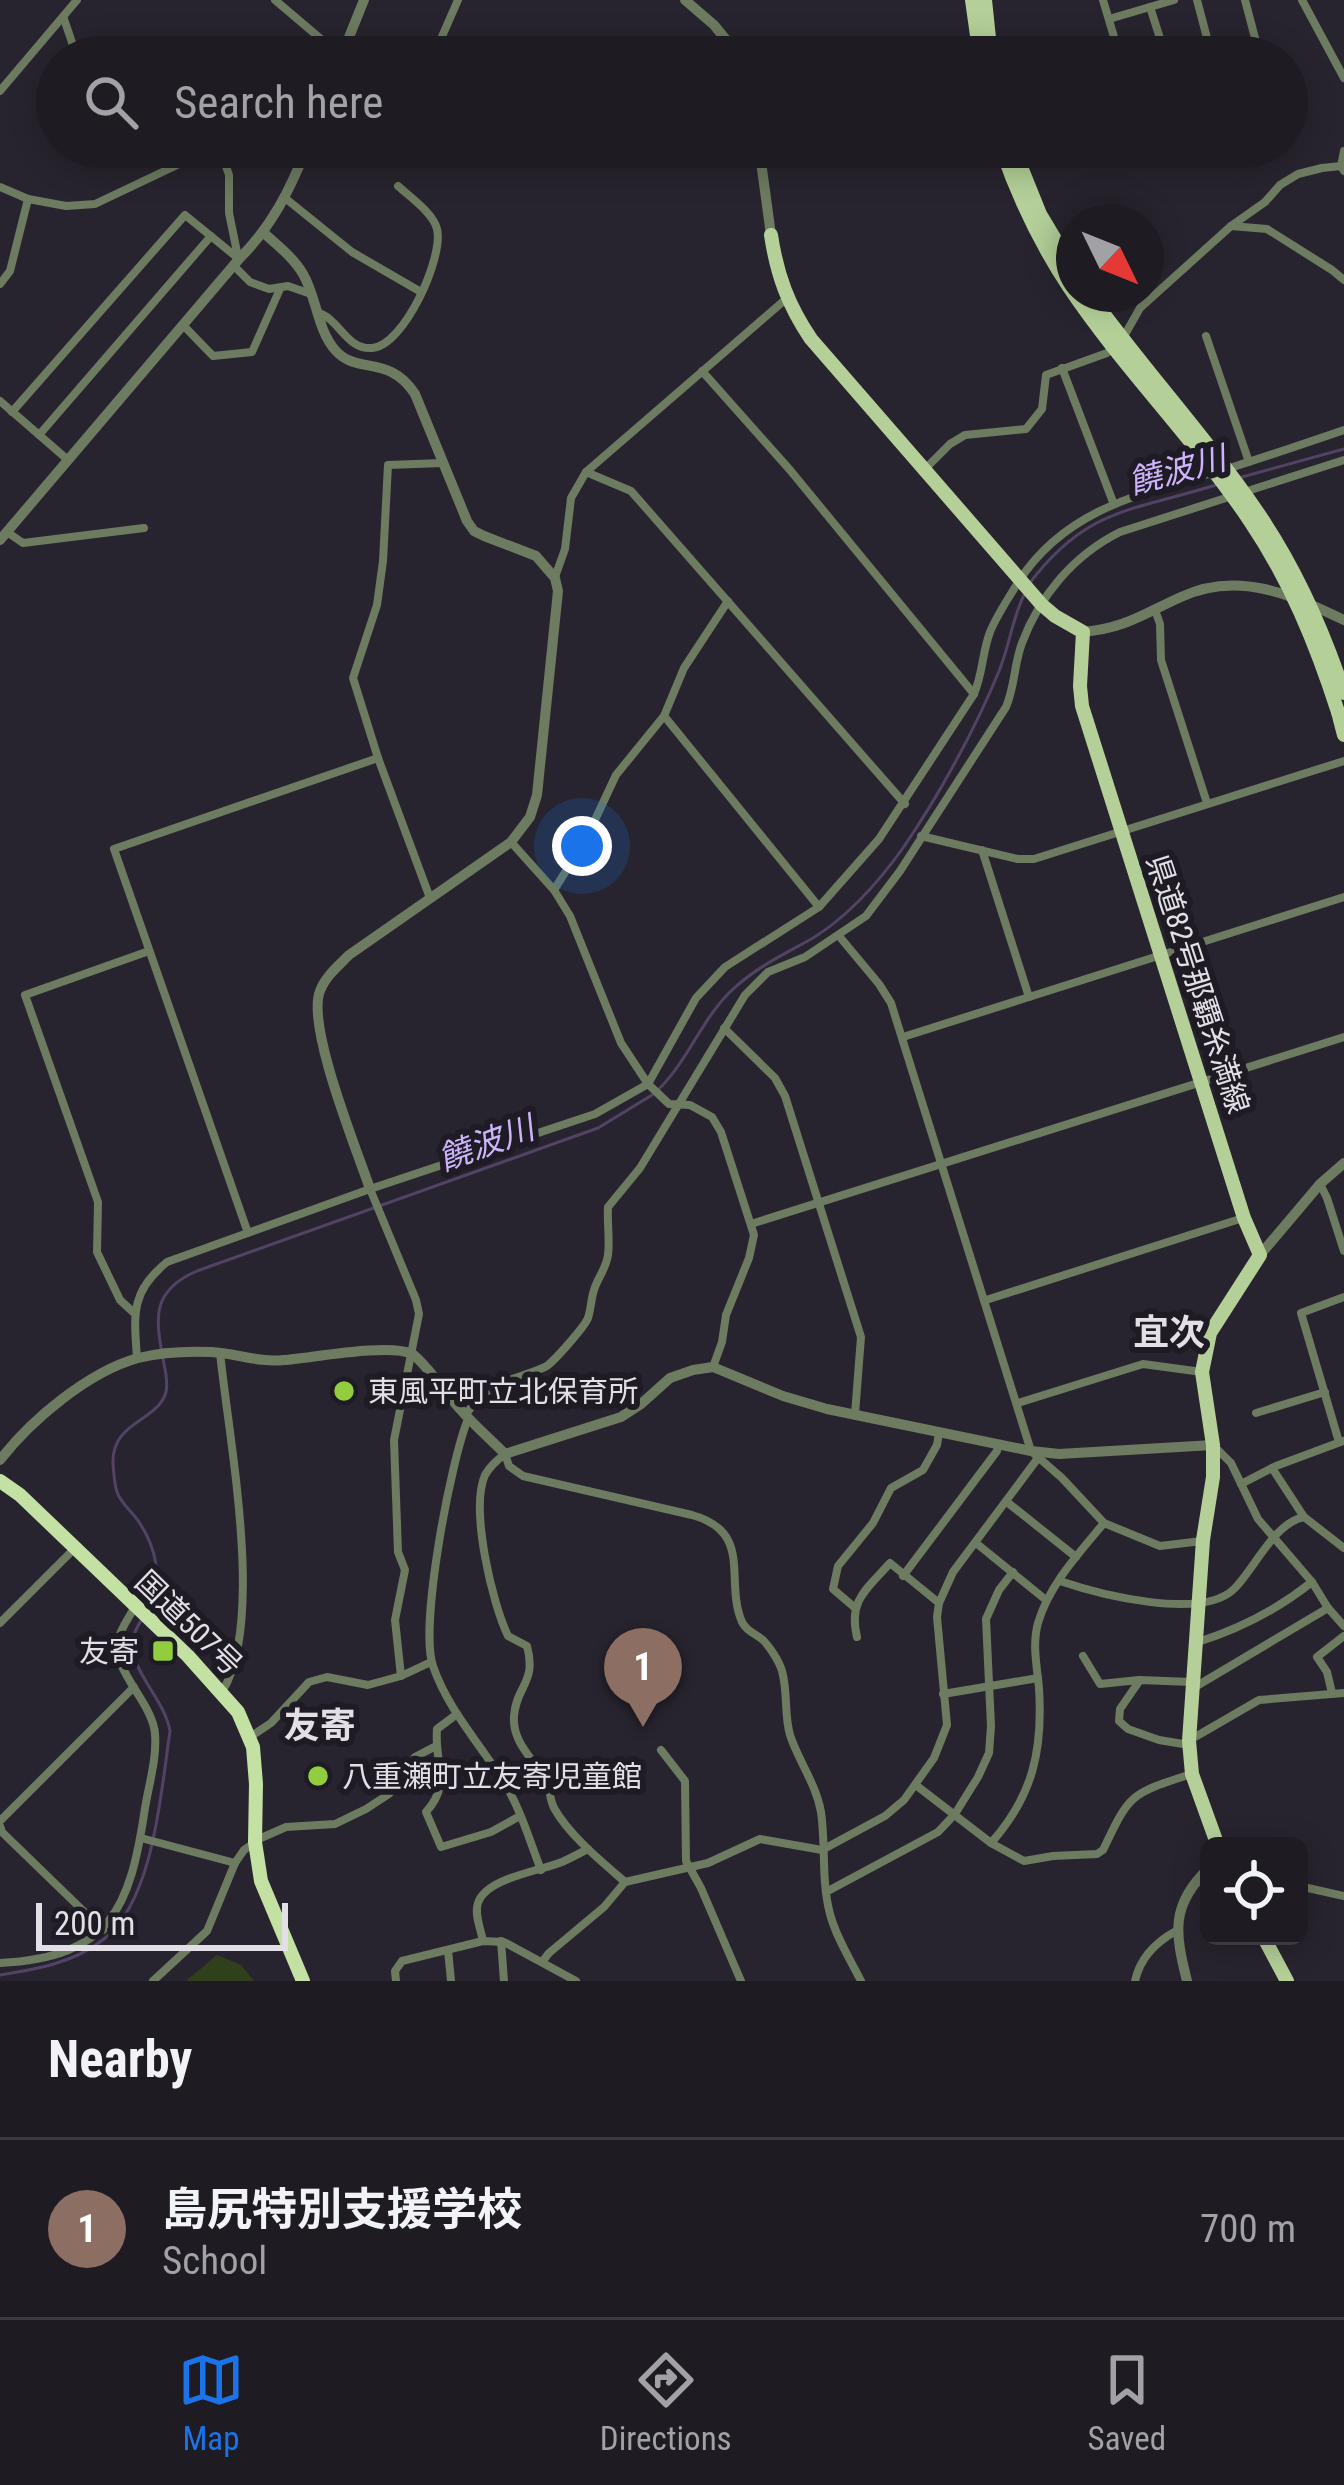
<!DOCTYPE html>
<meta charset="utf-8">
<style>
body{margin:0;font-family:"Roboto Condensed","Noto Sans JP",sans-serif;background:#26242b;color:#f1f3f6}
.controls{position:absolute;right:36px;bottom:36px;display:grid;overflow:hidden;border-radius:18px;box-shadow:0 6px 30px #0003}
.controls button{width:108px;height:108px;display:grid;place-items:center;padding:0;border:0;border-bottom:3px solid #3c3941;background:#1e1b23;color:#f1f3f6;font:60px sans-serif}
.compass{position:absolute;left:1056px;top:204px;width:108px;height:108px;border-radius:50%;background:#1e1b23;box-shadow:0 6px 30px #0003;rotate:133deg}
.scale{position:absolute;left:36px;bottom:30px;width:252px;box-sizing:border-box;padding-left:12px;border:6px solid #e2dfe7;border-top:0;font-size:33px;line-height:42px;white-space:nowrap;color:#e2dfe7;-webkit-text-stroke:9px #1e1b25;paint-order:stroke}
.you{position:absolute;left:582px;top:846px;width:42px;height:42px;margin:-30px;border:9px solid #fff;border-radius:50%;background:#1a73e8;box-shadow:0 0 0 18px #1a73e833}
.badge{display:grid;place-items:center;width:78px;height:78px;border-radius:50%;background:#1a73e8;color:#fff;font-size:39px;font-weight:700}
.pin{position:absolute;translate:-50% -99px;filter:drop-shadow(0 3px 6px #0008)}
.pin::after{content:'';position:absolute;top:63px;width:42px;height:36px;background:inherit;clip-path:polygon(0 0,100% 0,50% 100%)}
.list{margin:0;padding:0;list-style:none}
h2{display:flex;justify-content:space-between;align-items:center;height:156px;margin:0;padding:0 48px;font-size:51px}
h2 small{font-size:39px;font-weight:400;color:#a1a1a6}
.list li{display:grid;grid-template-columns:78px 1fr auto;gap:36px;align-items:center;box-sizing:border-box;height:180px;padding:0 48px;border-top:3px solid #3c3941}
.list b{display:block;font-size:45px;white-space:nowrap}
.list p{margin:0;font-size:39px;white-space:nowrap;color:#a1a1a6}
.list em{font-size:39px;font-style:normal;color:#a1a1a6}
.icon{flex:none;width:66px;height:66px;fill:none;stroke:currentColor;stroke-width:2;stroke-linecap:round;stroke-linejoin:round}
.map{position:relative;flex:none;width:1344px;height:1981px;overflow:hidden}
.search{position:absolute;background:#1e1b23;box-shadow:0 6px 30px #0003;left:36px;right:36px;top:36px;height:132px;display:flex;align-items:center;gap:30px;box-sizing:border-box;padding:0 42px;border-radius:66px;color:#a1a1a6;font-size:45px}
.sheet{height:336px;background:#1e1b23}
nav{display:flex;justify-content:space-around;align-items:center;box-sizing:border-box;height:168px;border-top:3px solid #3c3941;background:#1e1b23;font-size:33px;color:#a1a1a6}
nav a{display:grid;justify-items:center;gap:6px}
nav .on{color:#1a73e8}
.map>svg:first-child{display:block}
</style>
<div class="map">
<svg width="1344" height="1981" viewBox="0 0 1344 1981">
<rect width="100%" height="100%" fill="#28242f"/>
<polygon fill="#2f401a" points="217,1955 241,1965 254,1981 186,1981"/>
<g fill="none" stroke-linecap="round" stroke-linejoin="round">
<g stroke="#524364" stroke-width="3">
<polyline points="1242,477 1344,449"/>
<path d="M1029 584C1086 508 1132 511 1216 485"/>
<path d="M659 1089C688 1060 701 1021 729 993 754 968 783 955 813 938 850 915 878 883 903 848 938 797 976 728 999 671 1010 645 1012 618 1025 593"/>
<path d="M149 1610C163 1580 157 1549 139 1522 132 1511 121 1504 117 1492 114 1483 114 1473 113 1464 111 1421 158 1422 166 1392 168 1383 166 1373 164 1364 156 1320 149 1292 197 1271L598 1128 652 1095"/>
<path d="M0 1975C37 1969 74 1963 104 1939 154 1900 161 1791 170 1731 163 1690 111 1659 143 1618"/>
</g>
<g stroke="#6d7b60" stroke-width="8">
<polyline points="275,0 341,56"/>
<polyline points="1103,0 1120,57"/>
<polyline points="1197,0 1212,57"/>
<polyline points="1245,0 1260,57"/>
<polyline points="1302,0 1344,78"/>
<polyline points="1150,7 1166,57"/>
<polyline points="64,19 77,57"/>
<polyline points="1109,19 1174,0"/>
<polyline points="433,57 458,0"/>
<polyline points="0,91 77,0"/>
<polyline points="220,149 229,175 229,213 238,257"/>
<polyline points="1344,151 1341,166 1344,171"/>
<polyline points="0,187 28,199 66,206 95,204 215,147 221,150"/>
<polyline points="285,198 352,252 421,292"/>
<polyline points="1231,226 1267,229 1332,270 1344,280"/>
<polyline points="233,265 250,282 269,289 288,286 311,294"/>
<polyline points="0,284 10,271 28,199"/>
<path d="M318 313C339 318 346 350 372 348 404 346 444 257 437 229 433 213 410 197 398 186"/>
<polyline points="183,325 213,356 252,352 280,289"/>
<polyline points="1206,336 1249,462"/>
<polyline points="1123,338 1140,308 1231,226 1265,202 1280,185 1298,174 1322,168 1341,166"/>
<polyline points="1062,368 1113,502"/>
<polyline points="702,371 790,470 974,694"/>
<polyline points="0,401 68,460"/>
<polyline points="12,412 185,215 239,259"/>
<polyline points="39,435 211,236"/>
<polyline points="924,470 950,444 965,435 1026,429 1042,409 1046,375 1107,353 1112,348"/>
<polyline points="586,472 631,491 905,804"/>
<polyline points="7,532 23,543 144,528"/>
<polyline points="555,577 565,549 571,498 586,472 786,299"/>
<polyline points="1155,610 1160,624 1161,660 1207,803"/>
<polyline points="665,717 819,907"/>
<polyline points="921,836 1018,859 1034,859 1344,761"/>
<polyline points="511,842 554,890 570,916 621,1043 648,1084 669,1104 690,1105 712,1117 721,1132 754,1235 749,1258 726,1315 722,1342 713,1367"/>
<polyline points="982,850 1029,997"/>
<polyline points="554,890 586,839 616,775 664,716 684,668 728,601"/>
<polyline points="430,898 378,758 353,678 377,605 383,561 388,465 443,463"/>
<polyline points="839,936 879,984 891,1003 1031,1451 1062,1478 1104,1523 1160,1546 1202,1541"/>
<polyline points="724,1028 775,1078 785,1096 861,1337 855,1414"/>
<polyline points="903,1037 1344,897"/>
<polyline points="1320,1184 1327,1198 1344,1251"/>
<polyline points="370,1189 416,1300 419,1314 394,1440 398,1552 405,1570 395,1620 401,1676"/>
<polyline points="751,1224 1344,1037"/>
<polyline points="248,1233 114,849 378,758"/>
<polyline points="986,1300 1243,1218"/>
<polyline points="133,1312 120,1300 97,1252 98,1202 25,995 149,951"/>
<path d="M220 1352C228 1436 266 1621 222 1692"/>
<path d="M137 1358C134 1315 130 1292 167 1262L370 1189 595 1114 648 1084 696 998 725 967 819 907 879 839 974 694C983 673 982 653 990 632 997 615 1008 599 1017 584 1066 506 1148 492 1230 468 1268 456 1306 443 1344 430"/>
<polyline points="1018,1403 1143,1364 1202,1372"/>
<polyline points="1256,1413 1325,1392"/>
<path d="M465 1415C496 1376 504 1385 545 1367 553 1363 585 1326 588 1318 591 1309 591 1299 594 1290 598 1277 606 1269 608 1255 610 1240 607 1223 608 1207L640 1168 745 995 768 972 805 957 866 916 900 871 1006 707C1015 686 1014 664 1022 643 1040 595 1074 555 1120 532L1344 460"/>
<path d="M468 1419C451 1460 419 1626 433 1666 448 1710 481 1745 505 1784 521 1810 530 1842 541 1870"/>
<polyline points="1339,1442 1301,1313 1344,1297"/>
<polyline points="1213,1445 1231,1463 1258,1519 1312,1582 1328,1608 1344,1626"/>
<polyline points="1272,1468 1304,1517"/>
<polyline points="1241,1484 1276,1466 1343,1441"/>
<polyline points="1007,1502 1076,1557"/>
<polyline points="976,1543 1046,1600"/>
<polyline points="903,1576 997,1451 998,1445"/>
<path d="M1060 1581C1098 1594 1201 1621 1234 1589 1255 1568 1274 1523 1304 1517L1344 1548"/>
<polyline points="854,1607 833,1589 838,1566 873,1523 891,1488 923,1470 937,1445 939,1433"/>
<polyline points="0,1623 75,1548"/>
<path d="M857 1637C848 1600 867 1589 890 1563L939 1603"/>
<path d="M1198 1642C1239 1629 1278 1609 1312 1582"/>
<polyline points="1083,1656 1100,1684 1139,1680"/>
<polyline points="1191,1682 1140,1680 1120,1709 1119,1721 1128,1729 1159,1740 1183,1744 1259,1700 1344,1693"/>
<polyline points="1195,1687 1328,1608"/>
<polyline points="1332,1693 1327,1672 1317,1657 1344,1636"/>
<polyline points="943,1694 1038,1678"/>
<path d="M457 1714 437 1729C434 1763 452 1784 426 1812L441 1847 491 1832 520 1816"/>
<polyline points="250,1737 271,1723 309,1682 327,1677 368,1685 401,1676 431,1662"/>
<polyline points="661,1750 685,1781 686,1861 701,1888 741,1981"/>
<path d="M917 1786 991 1843C1033 1796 1043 1750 1039 1688 1037 1667 1032 1644 1038 1623 1049 1585 1079 1553 1104 1523"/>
<polyline points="0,1821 134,1687"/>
<polyline points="0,1826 2,1832 103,1930"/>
<polyline points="141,1838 235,1863"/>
<path d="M991 1843 1024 1861 1053 1856 1097 1854 1103 1850C1130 1793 1130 1794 1191 1774"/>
<path d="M625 1882C602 1862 569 1835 554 1808 550 1800 550 1790 546 1782 535 1759 512 1744 514 1716 516 1686 537 1683 527 1646L508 1636C492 1603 470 1509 485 1475 490 1466 497 1460 505 1454L509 1466 523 1476 692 1515C754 1532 724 1581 742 1622 747 1632 755 1633 763 1640 770 1647 779 1661 782 1671 788 1692 784 1715 790 1735 799 1762 816 1784 821 1812 826 1846 821 1880 830 1914 836 1937 850 1959 861 1981"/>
<polyline points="1299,1886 1344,1896"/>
<polyline points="826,1892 938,1832 955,1814 978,1777 989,1753 991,1726 986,1619 999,1590 1013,1572"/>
<path d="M483 1941C481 1930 474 1914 478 1903 486 1878 540 1871 562 1862 571 1858 580 1853 588 1849"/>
<polyline points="501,1941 504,1981"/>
<polyline points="448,1950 451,1981"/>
<polyline points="542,1962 549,1953 604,1907 625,1882 708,1863 760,1839 822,1850 885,1816 904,1800 934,1758 947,1725 937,1617 939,1603 953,1572 1038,1458"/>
<path d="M0 1963C111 1957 130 1909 145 1808 149 1784 157 1758 155 1734 153 1703 112 1671 118 1641 120 1629 129 1618 134 1608"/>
<polyline points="153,1981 207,1931 235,1863 244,1850 261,1838 286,1827 335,1824 366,1809 389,1794 415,1757 436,1746"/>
<polyline points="396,1981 395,1971 402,1961 483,1941 504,1942 576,1981"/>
<path d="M1135 1981C1140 1958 1156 1942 1176 1931"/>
</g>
<g stroke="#6d7b60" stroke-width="10">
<polyline points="685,0 714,25 740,57"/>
<polyline points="341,57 364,0"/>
<polyline points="759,147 771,235"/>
<path d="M264 233C278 246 294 258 303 274 317 298 317 330 336 351 358 375 389 354 415 394L467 521 474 531 484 536 536 556 555 578 558 591 537 795 530 817 511 842 349 955C338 966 325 977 320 991 306 1026 357 1150 370 1189"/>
<path d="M0 540 239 259C272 226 290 190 307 147"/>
<path d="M1083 632C1126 628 1143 614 1181 597 1238 570 1292 595 1344 620"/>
<polyline points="1260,1255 1320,1184 1344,1163"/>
<path d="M0 1460C31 1420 88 1372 138 1358 162 1352 187 1351 211 1352 235 1353 260 1363 284 1360 311 1358 390 1343 412 1354 423 1360 449 1397 460 1409 474 1425 490 1439 505 1454L621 1417 641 1404 670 1378 693 1370 713 1367 783 1396 827 1409 1031 1451 1059 1454 1213 1445"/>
<path d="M1187 1981C1175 1933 1170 1905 1209 1868"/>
</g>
<g stroke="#b4d098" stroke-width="14">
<polyline points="972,0 980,57"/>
<polyline points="985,0 991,57"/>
<polyline points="1013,147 1040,214 1074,271"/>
<path d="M771 235C777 275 788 305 811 339L1042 605 1055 616 1083 632 1080 686 1082 706 1244 1218 1260 1255 1210 1333 1202 1372 1213 1445V1477L1203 1540 1189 1741 1192 1774 1218 1846"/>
<polyline points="1338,712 1344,735"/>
<polyline points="1263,1936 1287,1981"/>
</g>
<polyline stroke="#c2e1a3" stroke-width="14" points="0,1481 20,1495 188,1656 238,1712 253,1747 256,1784 255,1842 261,1881 303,1981"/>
<g stroke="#b4d098" stroke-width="14">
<path d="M1001 147C1018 197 1040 243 1069 287 1124 369 1195 439 1250 521 1290 580 1316 644 1338 712"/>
<path d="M1089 294C1144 370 1208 439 1260 516 1297 571 1323 630 1344 693"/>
</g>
</g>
<g fill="#91cd3f" stroke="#1e1b25" stroke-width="4.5">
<circle cx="344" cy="1391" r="12"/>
<rect x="151" y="1639" width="24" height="24" rx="6"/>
<circle cx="318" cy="1776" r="12"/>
</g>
<g text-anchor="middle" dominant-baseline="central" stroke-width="12" stroke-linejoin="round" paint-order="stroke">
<g font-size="30" fill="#e2dfe7" stroke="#1e1b25">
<text transform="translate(1198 984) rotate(72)">県道82号那覇糸満線</text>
<text transform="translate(189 1623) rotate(44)">国道507号</text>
</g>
<g font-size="30" fill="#e2dfe7" stroke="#1e1b25" text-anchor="start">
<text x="368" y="1391">東風平町立北保育所</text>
<text x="139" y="1651" text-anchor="end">友寄</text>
<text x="342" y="1776">八重瀬町立友寄児童館</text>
</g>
<g font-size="33" font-style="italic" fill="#cdb4fa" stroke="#1e1b25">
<text transform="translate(1177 470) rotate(-15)">饒波川</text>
<text transform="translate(486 1143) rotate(-20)">饒波川</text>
</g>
<g font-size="36" font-weight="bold" fill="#e2dfe7" stroke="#1e1b25">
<text x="1169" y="1333">宜次</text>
<text x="320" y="1726">友寄</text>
</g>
</g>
</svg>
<div class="controls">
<button><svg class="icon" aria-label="locate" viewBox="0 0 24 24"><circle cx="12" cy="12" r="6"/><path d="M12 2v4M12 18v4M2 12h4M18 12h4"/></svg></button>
</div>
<svg class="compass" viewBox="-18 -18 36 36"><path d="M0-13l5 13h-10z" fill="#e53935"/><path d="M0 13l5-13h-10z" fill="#a1a1a6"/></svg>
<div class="scale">200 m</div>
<div class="you"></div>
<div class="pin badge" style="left:643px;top:1727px;background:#8d6e63">1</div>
<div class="search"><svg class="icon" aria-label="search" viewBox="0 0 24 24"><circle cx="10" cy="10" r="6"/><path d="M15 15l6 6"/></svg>Search here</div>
</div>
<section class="sheet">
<h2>Nearby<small></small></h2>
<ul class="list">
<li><span class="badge" style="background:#8d6e63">1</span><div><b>島尻特別支援学校</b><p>School</p></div><em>700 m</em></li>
</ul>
</section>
<nav>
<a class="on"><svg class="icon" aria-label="map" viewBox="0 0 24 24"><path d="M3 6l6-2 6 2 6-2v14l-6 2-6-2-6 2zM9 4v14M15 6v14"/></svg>Map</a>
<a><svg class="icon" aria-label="directions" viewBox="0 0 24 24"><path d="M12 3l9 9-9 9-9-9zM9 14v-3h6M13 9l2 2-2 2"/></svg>Directions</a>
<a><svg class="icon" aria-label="saved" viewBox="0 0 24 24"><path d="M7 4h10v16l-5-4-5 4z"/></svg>Saved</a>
</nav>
